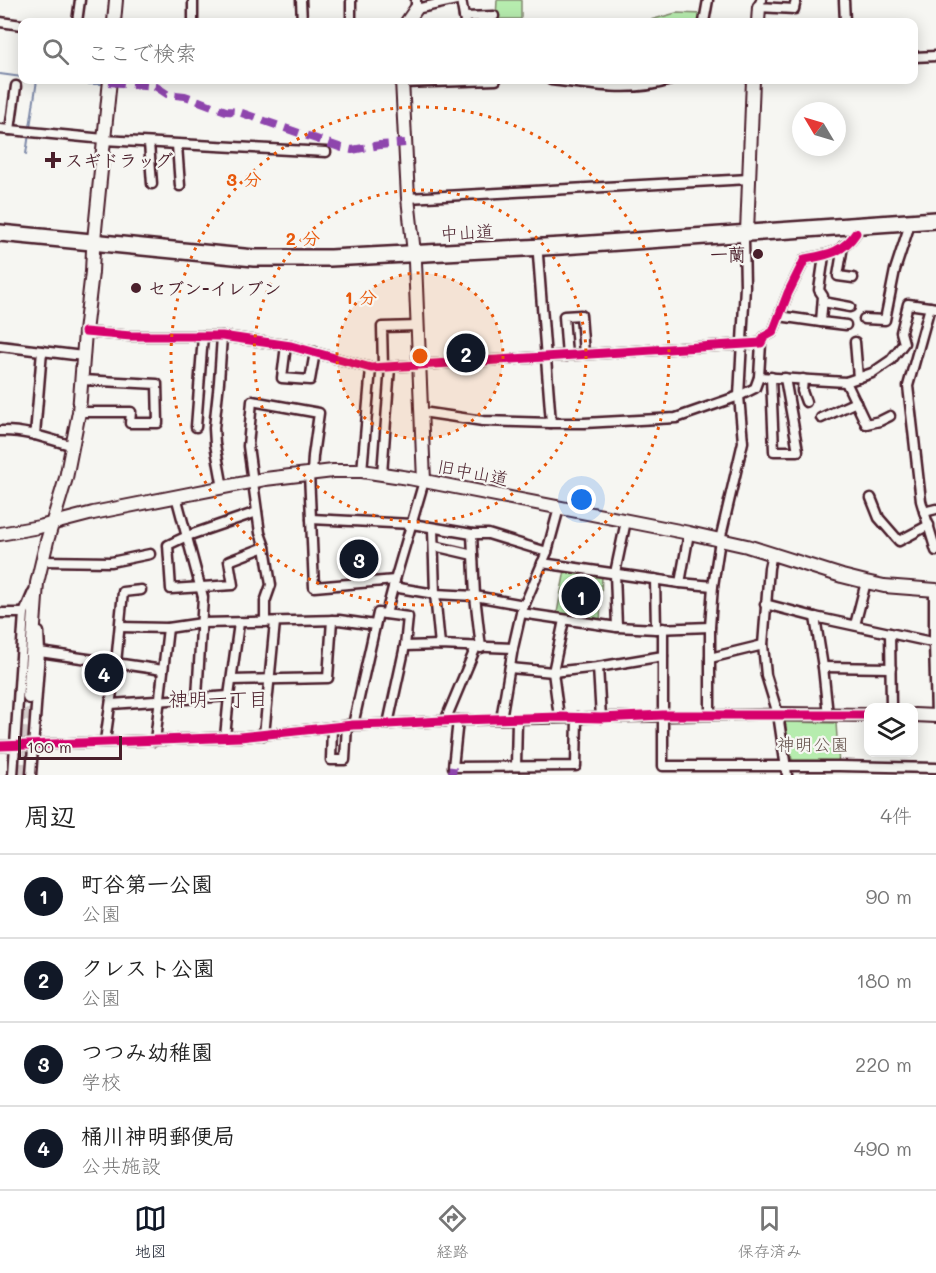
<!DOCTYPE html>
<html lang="ja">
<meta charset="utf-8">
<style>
body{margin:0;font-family:Mali,"Klee One",sans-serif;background:#f6f6f6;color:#222}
.controls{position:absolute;right:18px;bottom:18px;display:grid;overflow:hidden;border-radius:12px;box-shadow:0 3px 15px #0003}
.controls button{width:54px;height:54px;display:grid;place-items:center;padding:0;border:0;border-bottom:2px solid #e0e0e0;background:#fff;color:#222;font:30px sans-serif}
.compass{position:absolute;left:792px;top:102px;width:54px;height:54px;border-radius:50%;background:#fff;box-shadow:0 3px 15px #0003;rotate:308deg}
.scale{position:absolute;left:18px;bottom:15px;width:104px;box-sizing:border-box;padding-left:6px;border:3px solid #4a1f2b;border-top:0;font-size:16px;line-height:21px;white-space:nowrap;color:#4a1f2b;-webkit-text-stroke:4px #f6f6f2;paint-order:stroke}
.you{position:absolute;left:582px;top:500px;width:21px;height:21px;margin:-15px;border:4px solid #fff;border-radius:50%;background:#1a73e8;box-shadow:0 0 0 9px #1a73e833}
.badge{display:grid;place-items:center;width:39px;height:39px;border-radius:50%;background:#111827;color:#fff;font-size:20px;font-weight:700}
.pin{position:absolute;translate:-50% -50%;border:3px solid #fff;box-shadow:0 2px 6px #0006}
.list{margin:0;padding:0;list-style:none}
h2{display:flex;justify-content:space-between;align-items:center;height:78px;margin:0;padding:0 24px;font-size:26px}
h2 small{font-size:20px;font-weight:400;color:#767676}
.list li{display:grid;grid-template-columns:39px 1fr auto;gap:18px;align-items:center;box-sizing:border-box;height:84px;padding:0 24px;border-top:2px solid #e0e0e0}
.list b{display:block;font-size:22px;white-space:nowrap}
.list p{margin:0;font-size:20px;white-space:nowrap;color:#767676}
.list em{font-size:20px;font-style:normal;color:#767676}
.icon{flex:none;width:33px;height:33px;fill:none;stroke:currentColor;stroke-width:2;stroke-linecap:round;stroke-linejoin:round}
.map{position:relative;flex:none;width:936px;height:775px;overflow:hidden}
.search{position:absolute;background:#fff;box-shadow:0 3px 15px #0003;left:18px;right:18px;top:18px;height:66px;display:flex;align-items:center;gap:15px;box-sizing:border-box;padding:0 21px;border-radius:12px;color:#767676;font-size:22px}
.sheet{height:414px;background:#fff}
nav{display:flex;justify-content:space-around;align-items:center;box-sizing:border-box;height:84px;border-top:2px solid #e0e0e0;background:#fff;font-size:16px;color:#767676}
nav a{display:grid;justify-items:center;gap:3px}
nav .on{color:#111827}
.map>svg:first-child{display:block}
</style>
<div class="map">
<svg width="936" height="775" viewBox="0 0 936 775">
<rect width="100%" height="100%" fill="#f6f6f2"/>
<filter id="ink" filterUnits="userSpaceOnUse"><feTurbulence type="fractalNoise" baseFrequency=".0167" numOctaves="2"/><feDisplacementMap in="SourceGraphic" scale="12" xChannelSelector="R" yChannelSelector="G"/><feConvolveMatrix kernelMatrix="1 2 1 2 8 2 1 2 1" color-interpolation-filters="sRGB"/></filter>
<g filter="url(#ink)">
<g fill="#b6ecae" stroke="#80866c" stroke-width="1.5">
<polygon points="497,0 521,0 521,19 496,19"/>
<polygon points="676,13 703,14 702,22 648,22 647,21"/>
<polygon points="565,570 602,574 600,624 556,618"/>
<polygon points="785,722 836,723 839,766 793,766"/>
</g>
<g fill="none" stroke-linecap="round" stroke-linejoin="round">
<g stroke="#7e8aa9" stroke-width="2">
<polyline points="0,74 22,77"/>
<polyline points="49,80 88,84 106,84"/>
<polyline points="26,154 37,80"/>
</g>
<polyline stroke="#d4cbca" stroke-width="12" stroke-dasharray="12 6" stroke-linecap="butt" points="22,775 29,697"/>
<g stroke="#4a1f2b" stroke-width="13">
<g id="street">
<polyline points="301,0 302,22"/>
<polyline points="416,0 416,9 456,0"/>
<polyline points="461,0 465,22"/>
<polyline points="761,0 759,7 794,9 796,0"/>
<polyline points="844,0 845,22"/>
<polyline points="464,17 494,16"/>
<polyline points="0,22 22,25"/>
<polyline points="77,22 80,0"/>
<polyline points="193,22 193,0"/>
<polyline points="351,22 351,0"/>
<polyline points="704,22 708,0"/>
<polyline points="914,57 936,56"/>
<path d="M551 80C590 84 632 93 670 80"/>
<polyline points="597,80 609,80"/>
<polyline points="402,83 496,80"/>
<polyline points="0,129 104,139"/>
<polyline points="10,130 16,86"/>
<polyline points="103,140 326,152"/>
<polyline points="149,143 152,184"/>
<polyline points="177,145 180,186"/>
<polyline points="408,198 749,179"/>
<polyline points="843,246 838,276 853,278"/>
<polyline points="538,255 551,423"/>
<polyline points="823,302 850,307"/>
<polyline points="930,307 908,386 921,501 936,551"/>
<polyline points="779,316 821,322 823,296 819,290 824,256"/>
<polyline points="864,319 885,320 895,270 908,230"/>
<polyline points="821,322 846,325"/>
<path d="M85 332 131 336H222L291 346 371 368 761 343 764 337 773 332 788 293 805 259C826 255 843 253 856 233"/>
<polyline points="222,336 219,382 214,428 215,444 223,488"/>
<polyline points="855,342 858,378"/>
<polyline points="286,345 282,378 310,380 315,352"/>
<polyline points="0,346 83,356"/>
<polyline points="567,356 564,316 581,315 584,354"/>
<polyline points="383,367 382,327 418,326"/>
<polyline points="759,377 846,382 872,373 891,360 904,343 901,332 908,304 936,308"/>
<polyline points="771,377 774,451 798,451 785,378"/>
<polyline points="803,379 802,391 806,402"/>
<polyline points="846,382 866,424 880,421 890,416"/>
<polyline points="79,412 131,412 130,423 158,423 157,384 82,380"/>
<polyline points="422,412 483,421 551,423 584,423 676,418 739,396 755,388 759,377 761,343"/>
<polyline points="821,418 856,402"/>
<polyline points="196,427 203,336"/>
<path d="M0 431C25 430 49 439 73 446"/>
<polyline points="35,435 42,351"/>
<polyline points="362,471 371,368"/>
<polyline points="309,473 314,587 395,580"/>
<polyline points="382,474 390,367"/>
<polyline points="176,496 203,597 197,697"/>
<polyline points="871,498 879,518 899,541 929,525"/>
<polyline points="257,512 187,536 168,545 171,589 233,585 229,561 265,547"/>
<polyline points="924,512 936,509"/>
<polyline points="311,519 412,524 472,534 488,534 547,552"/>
<polyline points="433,529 435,594 440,645"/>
<polyline points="472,534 475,596 481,648"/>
<polyline points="434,546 473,555"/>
<polyline points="772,554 769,568 763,645 766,675 778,714 787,775"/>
<polyline points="42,561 111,562 150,554"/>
<polyline points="542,563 680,583 713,586"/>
<polyline points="655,579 656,629"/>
<polyline points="680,583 689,533"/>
<polyline points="393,587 435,594 475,596 524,605"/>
<polyline points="934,590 934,643 936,716"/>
<polyline points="765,604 815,617 936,643"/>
<polyline points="0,613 24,613"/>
<polyline points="521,613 617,627 656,629 710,627"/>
<polyline points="386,614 395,580 424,481"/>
<polyline points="815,617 823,667 828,715"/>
<polyline points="265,622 265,602 271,585 265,547 260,533 248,446 252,401 319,413 313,456 312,473"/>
<polyline points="855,625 866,582"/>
<polyline points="120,627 168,628 202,623 339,620 375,625"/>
<polyline points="617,627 615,573 626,521"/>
<polyline points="663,628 663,766 839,766 936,768"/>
<polyline points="890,633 891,708"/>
<polyline points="405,646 440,645 513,648"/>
<polyline points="40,652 163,670"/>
<polyline points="710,658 763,645"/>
<polyline points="598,667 601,718"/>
<polyline points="823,667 891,668"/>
<polyline points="510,668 553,672 598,667 663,656"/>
<polyline points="232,680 328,678 332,620"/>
<polyline points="111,704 229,696"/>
<polyline points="710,715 710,627 713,586 720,540 743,442 739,396 745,286 744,240"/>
<polyline points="559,717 553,672 564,620"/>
<polyline points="501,719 513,648 521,613 547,552 559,508"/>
<polyline points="458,720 453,767 576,766 577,717"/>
<polyline points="445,721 476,647"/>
<polyline points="353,725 378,613 408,617 405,646 388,724"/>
<polyline points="332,727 331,760 345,760 347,725"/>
<polyline points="264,735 275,622"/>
<polyline points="225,737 229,696 239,623"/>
<polyline points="105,741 116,663 123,592 141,590"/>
<polyline points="155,741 168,628"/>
<polyline points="0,746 240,737 353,725 388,724 460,720 778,714"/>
<polyline points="516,766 517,719"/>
<polyline points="13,775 24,613 33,592"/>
<polyline points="31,775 40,652 39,632"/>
</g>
</g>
<g stroke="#4a1f2b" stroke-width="16">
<g id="secondary">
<polyline points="114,22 116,0"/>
<polyline points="407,22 416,9"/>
<polyline points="758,22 759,7"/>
<polyline points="402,80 408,198 415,262 424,481"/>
<polyline points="747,232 753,80"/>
<polyline points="0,534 39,527 93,513 265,479 333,471 362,471 409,478 689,533 747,546 842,576 866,582 884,586 936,590"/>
<polyline points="29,697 37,583 47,541 66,478 79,412 85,332 92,272 93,250 110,80"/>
<polyline points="778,714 868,715"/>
<polyline points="914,715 936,716"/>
</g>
</g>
<g stroke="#4a1f2b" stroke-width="20">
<polyline id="highway" points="0,233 254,258 330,258 562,246 936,220"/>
</g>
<use href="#street" stroke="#f6f6f2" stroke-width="8"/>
<use href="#secondary" stroke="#f6f6f2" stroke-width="12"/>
<use href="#highway" stroke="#f6f6f2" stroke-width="15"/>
<g stroke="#8e44ad" stroke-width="8" stroke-dasharray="15 8" stroke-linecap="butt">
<polyline points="109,82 155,86 167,94 185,96 226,111 239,112 342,148 352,150 380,145 405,143"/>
<polyline points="452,775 453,767"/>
</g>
<g stroke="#f6f6f2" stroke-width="13">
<g id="cycleway">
<path d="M85 332 131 336H222L291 346 371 368 761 343 764 337 773 332 788 293 805 259C826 255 843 253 856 233"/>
<polyline points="0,746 240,737 353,725 388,724 460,720 559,717 601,718 663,715 868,715"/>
</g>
</g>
<use href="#cycleway" stroke="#d6006c" stroke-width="9"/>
</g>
</g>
<circle cx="420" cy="356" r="83" fill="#e8590c" fill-opacity=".12"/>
<g fill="none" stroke="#e8590c" stroke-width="3" stroke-dasharray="3 6">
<circle cx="420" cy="356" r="83"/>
<circle cx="420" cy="356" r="166"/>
<circle cx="420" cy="356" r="249"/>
</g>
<g fill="#4a1f2b" stroke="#f6f6f2" stroke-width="2">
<path d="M50 151h6v6h6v6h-6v6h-6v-6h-6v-6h6z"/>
<circle cx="758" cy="254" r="6"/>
<circle cx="136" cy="288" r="6"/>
</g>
<g text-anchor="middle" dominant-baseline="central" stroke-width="4.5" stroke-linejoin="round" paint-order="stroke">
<g font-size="18" font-weight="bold" fill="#4a1f2b" stroke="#f6f6f2" text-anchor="start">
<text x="65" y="160">スギドラッグ</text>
<text x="746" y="254" text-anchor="end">一蘭</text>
<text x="148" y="288">セブン-イレブン</text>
</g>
<g font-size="18" fill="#4a1f2b" stroke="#f6f6f2">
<text transform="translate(467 232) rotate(-3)">中山道</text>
<text transform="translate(473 472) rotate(11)">旧中山道</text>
</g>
<g font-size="18" fill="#65524c" stroke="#f6f6f2">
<text x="813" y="744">神明公園</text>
</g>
<g font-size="20" fill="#4a1f2b" stroke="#f6f6f2">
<text x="218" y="698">神明一丁目</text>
</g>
</g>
<circle cx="420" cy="356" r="9" fill="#e8590c" stroke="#f6f6f2" stroke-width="3"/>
<g font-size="18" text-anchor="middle" font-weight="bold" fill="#e8590c" stroke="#f6f6f2" stroke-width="4.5" stroke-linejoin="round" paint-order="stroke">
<text x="244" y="186">3 分</text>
<text x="303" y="245">2 分</text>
<text x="361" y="304">1 分</text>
</g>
</svg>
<div class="controls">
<button><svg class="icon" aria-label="layers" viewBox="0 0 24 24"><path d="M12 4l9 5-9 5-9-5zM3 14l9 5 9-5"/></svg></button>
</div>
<svg class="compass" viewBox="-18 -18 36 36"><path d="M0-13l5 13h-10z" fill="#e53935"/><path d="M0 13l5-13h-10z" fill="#767676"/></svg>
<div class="scale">100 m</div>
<div class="you"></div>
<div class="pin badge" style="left:581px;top:596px">1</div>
<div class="pin badge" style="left:466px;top:353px">2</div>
<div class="pin badge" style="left:359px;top:559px">3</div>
<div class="pin badge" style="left:104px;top:673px">4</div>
<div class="search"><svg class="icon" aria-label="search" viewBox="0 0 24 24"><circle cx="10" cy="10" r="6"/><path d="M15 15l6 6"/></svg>ここで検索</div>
</div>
<section class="sheet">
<h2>周辺<small>4件</small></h2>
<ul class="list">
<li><span class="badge">1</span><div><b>町谷第一公園</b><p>公園</p></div><em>90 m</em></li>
<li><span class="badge">2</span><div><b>クレスト公園</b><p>公園</p></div><em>180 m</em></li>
<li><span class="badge">3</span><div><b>つつみ幼稚園</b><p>学校</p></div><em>220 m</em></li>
<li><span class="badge">4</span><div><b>桶川神明郵便局</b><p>公共施設</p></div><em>490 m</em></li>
</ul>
</section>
<nav>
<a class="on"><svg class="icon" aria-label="map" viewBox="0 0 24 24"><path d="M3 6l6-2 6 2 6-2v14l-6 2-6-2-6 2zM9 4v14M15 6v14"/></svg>地図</a>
<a><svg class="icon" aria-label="directions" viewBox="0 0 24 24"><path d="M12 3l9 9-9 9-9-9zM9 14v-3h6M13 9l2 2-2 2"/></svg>経路</a>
<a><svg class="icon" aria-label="saved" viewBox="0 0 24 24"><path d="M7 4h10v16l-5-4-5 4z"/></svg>保存済み</a>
</nav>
